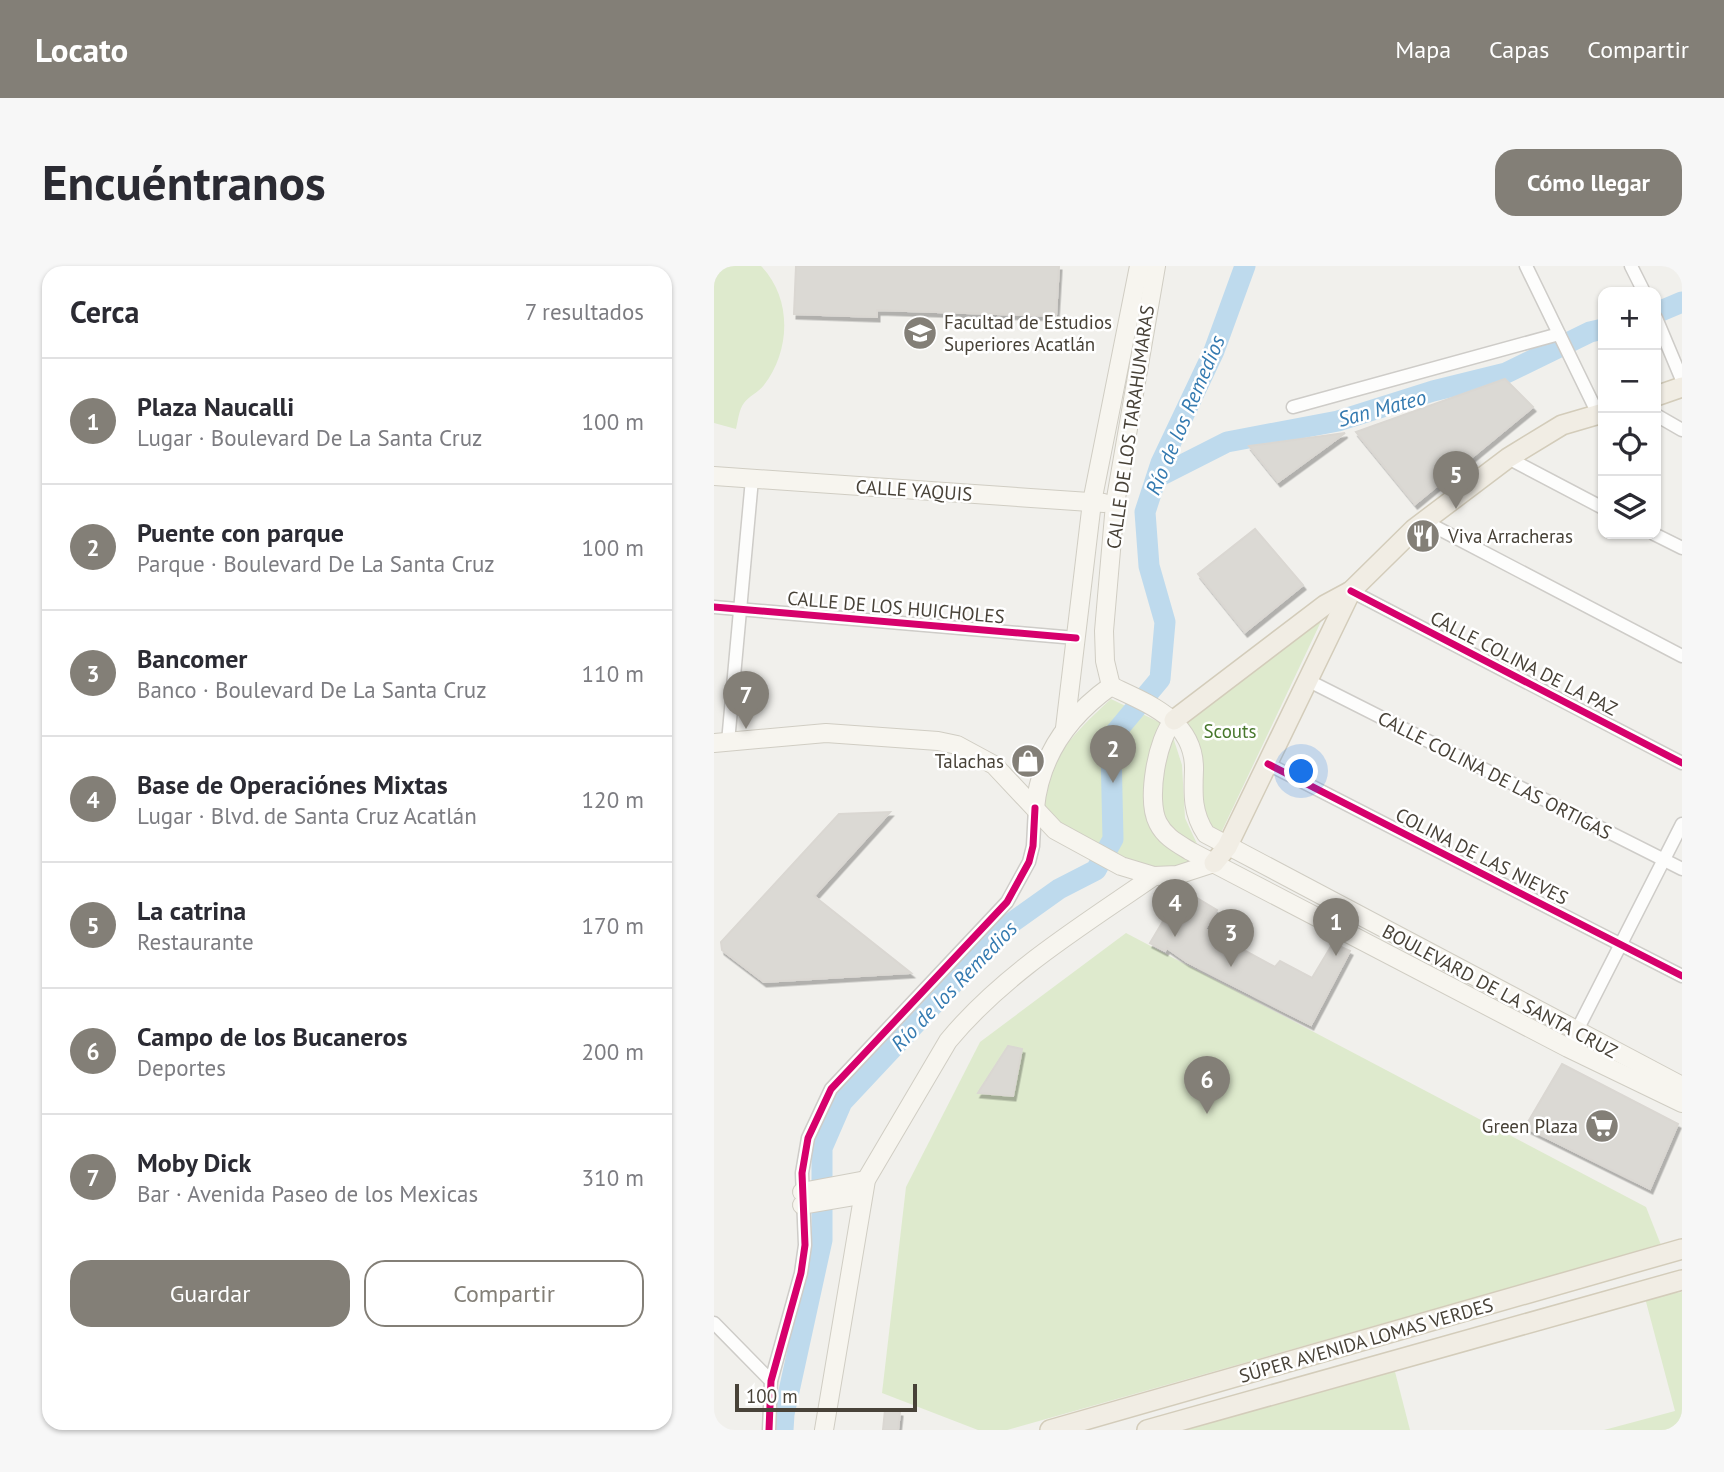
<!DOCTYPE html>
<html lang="es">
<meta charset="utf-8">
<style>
body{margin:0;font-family:"PT Sans",sans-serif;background:#f7f7f7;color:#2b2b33}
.controls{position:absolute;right:21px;top:21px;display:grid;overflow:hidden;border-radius:14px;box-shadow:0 2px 5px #0004}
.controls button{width:63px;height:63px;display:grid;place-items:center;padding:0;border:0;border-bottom:2px solid #e1e1e2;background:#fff;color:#2b2b33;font:35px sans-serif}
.scale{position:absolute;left:21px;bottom:18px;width:182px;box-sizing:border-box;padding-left:7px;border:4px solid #484238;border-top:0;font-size:19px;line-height:24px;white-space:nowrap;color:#484238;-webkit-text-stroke:5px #fff;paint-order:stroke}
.you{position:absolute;left:588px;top:506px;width:24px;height:24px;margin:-18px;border:5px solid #fff;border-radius:50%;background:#1a73e8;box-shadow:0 0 0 10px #1a73e833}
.badge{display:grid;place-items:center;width:46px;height:46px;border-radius:50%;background:#837f77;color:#fff;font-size:23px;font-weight:700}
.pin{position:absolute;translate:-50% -58px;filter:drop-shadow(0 2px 4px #0008)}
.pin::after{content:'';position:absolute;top:37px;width:24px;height:21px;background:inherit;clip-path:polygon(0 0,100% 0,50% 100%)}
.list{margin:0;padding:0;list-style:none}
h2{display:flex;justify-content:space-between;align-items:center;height:91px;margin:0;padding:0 28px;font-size:30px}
h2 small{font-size:23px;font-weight:400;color:#7c7c81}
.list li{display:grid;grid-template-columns:46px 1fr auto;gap:21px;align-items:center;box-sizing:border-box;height:126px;padding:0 28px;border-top:2px solid #e1e1e2}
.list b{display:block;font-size:26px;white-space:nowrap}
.list p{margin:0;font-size:23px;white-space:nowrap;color:#7c7c81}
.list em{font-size:23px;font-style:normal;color:#7c7c81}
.actions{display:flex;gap:14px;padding:21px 28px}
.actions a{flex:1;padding:16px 0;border:2px solid #837f77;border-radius:21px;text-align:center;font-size:24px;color:#837f77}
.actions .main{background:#837f77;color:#fff}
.icon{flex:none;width:38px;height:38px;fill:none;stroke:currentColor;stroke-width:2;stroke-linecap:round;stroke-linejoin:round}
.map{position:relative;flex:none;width:968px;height:1164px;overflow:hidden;border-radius:21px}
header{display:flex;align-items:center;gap:42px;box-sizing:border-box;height:98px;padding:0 35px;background:#837f77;color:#fff}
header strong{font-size:33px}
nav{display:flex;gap:38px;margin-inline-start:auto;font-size:24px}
.intro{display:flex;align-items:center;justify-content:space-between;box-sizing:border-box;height:168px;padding:0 42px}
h1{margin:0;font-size:49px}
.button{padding:18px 32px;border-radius:21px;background:#837f77;color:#fff;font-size:24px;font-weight:700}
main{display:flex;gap:42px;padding:0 42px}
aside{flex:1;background:#fff;border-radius:21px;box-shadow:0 2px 5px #0004}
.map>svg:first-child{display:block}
</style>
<header>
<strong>Locato</strong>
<nav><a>Mapa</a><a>Capas</a><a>Compartir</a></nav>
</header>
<div class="intro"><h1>Encuéntranos</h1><a class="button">Cómo llegar</a></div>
<main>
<aside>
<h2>Cerca<small>7 resultados</small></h2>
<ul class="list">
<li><span class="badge">1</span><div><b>Plaza Naucalli</b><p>Lugar · Boulevard De La Santa Cruz</p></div><em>100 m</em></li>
<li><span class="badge">2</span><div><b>Puente con parque</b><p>Parque · Boulevard De La Santa Cruz</p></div><em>100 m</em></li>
<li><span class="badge">3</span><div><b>Bancomer</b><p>Banco · Boulevard De La Santa Cruz</p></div><em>110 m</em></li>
<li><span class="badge">4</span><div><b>Base de Operaciónes Mixtas</b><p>Lugar · Blvd. de Santa Cruz Acatlán</p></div><em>120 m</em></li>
<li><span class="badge">5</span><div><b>La catrina</b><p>Restaurante</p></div><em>170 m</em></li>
<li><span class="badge">6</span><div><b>Campo de los Bucaneros</b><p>Deportes</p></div><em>200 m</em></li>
<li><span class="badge">7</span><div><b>Moby Dick</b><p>Bar · Avenida Paseo de los Mexicas</p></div><em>310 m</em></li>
</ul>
<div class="actions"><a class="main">Guardar</a><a>Compartir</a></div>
</aside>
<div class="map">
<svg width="968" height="1164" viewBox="0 0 968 1164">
<defs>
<filter id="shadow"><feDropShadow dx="2.5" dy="4.5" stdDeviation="0" flood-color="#0004"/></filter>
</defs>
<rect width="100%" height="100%" fill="#f1f0ec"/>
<g fill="#deeacd">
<path d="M0 0H47C78 32 77 84 50 119 45 126 35 130 30 137 25 143 24 155 22 163L0 157Z"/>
<polygon points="612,345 506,569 490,557 483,477 471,454"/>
<path d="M397 433 445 456 459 471 468 499 471 552 491 595C472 601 442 607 422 602 413 600 349 565 343 559 338 554 330 543 328 537 318 506 377 451 397 433Z"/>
<polygon points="412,667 932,941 947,979 293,1164 264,1164 168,1127 192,921 266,776"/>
<polygon points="968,1026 968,1164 890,1164 961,1145 931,1032"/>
<polygon points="678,1094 696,1164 434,1164"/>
</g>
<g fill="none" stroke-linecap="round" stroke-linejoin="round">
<g stroke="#bedaed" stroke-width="21">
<polyline points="942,47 968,36"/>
<polyline points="444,211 513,176 624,155 719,125 792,107 876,66 889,63"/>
<polyline points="69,1164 70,1148 108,974 108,882 128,836 293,660 345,623 382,604 399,573 397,483 401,467 446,413 451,356 435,300 431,246 447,197 500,85 531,0"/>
</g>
</g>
<g fill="#dbd9d4" stroke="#dad7d2" stroke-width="2" filter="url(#shadow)">
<polygon points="82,0 345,0 342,50 163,44 163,51 80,48"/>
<polygon points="791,113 819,141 701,238 642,166"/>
<polygon points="631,167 564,216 535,180"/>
<polygon points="541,263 589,319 531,366 484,308"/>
<polygon points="176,546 100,630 197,707 50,716 8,684 7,676 125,548"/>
<polygon points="478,629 503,644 491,663 561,701 566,695 598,712 619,677 636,685 597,759 473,696 453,682 451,685 436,677 458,640 468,646"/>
<polygon points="294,780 308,783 299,830 264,827"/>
<polygon points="848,798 964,858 936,923 811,861"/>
<polygon points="171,1144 186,1146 184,1164 169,1164"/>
</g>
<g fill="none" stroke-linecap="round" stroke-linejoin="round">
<g stroke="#ceccc8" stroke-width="15">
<g id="street">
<polyline points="812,0 884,148"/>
<polyline points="917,0 930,26"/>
<polyline points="942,52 968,114"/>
<polyline points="579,141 845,68"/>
<polyline points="942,149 968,164"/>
<polyline points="794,192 889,242"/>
<polyline points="710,255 968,390"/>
<polyline points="940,268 968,282"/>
<polyline points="637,325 968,497"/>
<polyline points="0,341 362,372"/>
<polyline points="595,415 968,603"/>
<polyline points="14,476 38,213"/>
<polyline points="554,498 968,710"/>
<polyline points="854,782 968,558"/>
<polyline points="0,1057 57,1115"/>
<polyline points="55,1164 57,1115 87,1007 91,979 88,907 94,872 117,823 293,636 315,596 319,580 321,542"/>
</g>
</g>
<g stroke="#d0cdc3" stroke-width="20">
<g id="secondary">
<polyline points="0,210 390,237"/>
<path d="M397 420C435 438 481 455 480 504 479 528 478 547 492 568L968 820"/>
<polyline points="397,420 391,395 390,365 401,238 442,0"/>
<path d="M460 454C443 472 432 534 444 557 451 571 463 577 476 585L854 782 968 837"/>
<polyline points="351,462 378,236 425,0"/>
<polyline points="0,477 112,467 224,475 243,479 280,499 341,564 407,600 440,610 463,609 500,597"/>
<path d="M321 542C326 489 355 450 397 420"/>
<polyline points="88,926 152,914"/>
<polyline points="88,939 147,929"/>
<path d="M110 1164 152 914 234 775C290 707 368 660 440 610"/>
</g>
</g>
<g stroke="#d3ccba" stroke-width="22">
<g id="primary">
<polyline points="942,130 968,121"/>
<polyline points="460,454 611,339 637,325 700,263 794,192 848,159 889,147"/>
<polyline points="500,597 513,581 637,325"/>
<polyline points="336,1164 968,983"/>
<polyline points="433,1164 968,1014"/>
</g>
</g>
<use href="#street" stroke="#fdfdfc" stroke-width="12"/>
<use href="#secondary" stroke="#f7f5ef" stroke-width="18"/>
<use href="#primary" stroke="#f1ede4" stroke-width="19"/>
<g stroke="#fff" stroke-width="11">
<g id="cycleway">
<polyline points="637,325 968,497"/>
<polyline points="0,341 362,372"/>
<polyline points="554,498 968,710"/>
<polyline points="55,1164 57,1115 87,1007 91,979 88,907 94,872 117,823 293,636 315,596 319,580 321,542"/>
</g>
</g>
<use href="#cycleway" stroke="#d6006c" stroke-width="7"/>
</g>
<defs>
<g id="university-disc" transform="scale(1.75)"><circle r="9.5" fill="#837f77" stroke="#fff"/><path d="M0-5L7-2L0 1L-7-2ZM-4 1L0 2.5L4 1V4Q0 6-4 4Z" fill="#fff"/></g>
<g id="restaurant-disc" transform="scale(1.75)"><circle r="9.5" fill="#837f77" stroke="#fff"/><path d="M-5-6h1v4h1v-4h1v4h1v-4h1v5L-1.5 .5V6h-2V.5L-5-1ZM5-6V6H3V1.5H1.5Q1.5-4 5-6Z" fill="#fff"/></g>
<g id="shop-disc" transform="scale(1.75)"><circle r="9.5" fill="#837f77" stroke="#fff"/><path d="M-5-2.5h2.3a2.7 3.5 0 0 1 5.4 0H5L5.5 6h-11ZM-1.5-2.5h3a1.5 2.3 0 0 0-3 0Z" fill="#fff"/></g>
<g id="supermarket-disc" transform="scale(1.75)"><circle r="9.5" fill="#837f77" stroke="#fff"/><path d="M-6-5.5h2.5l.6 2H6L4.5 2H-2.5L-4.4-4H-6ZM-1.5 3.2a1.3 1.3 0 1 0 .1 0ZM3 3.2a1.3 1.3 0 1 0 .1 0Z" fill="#fff"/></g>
</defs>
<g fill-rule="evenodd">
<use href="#university-disc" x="206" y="67"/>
<use href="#restaurant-disc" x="709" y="270"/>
<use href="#shop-disc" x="314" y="495"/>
<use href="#supermarket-disc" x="888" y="860"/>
</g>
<g text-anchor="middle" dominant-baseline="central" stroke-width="5" stroke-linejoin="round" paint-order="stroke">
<g font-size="19" fill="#484238" stroke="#fff" text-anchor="start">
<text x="230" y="56">Facultad de Estudios<tspan x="230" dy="22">Superiores Acatlán</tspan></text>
<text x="734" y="270">Viva Arracheras</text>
<text x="290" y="495" text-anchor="end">Talachas</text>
<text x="864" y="860" text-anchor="end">Green Plaza</text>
</g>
<g font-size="19" fill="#484238" stroke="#fff">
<text transform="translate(416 161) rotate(-82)">CALLE DE LOS TARAHUMARAS</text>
<text transform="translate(200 224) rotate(4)">CALLE YAQUIS</text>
<text transform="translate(182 341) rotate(5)">CALLE DE LOS HUICHOLES</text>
<text transform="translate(810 397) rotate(27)">CALLE COLINA DE LA PAZ</text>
<text transform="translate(781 509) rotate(27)">CALLE COLINA DE LAS ORTIGAS</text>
<text transform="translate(768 590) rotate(27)">COLINA DE LAS NIEVES</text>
<text transform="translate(786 725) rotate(28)">BOULEVARD DE LA SANTA CRUZ</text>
<text transform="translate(652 1074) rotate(-16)">SÚPER AVENIDA LOMAS VERDES</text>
</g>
<g font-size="19" fill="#48782d" stroke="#fff">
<text x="516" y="465">Scouts</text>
</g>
<g font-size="21" font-style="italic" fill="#347ab0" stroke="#fff">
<text transform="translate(668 142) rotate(-15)">San Mateo</text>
<text transform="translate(471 149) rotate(-67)">Río de los Remedios</text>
<text transform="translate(240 720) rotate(-46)">Río de los Remedios</text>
</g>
</g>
</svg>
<div class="controls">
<button>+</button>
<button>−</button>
<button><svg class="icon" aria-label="locate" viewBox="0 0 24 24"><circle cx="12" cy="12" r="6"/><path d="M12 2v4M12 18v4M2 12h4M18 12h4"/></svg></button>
<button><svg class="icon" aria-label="layers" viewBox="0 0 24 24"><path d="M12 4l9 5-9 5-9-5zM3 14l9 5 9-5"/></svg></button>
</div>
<div class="scale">100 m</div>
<div class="you"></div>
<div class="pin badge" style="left:622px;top:690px">1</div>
<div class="pin badge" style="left:399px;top:517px">2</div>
<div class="pin badge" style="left:517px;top:701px">3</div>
<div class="pin badge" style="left:461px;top:671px">4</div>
<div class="pin badge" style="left:742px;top:243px">5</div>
<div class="pin badge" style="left:493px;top:848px">6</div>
<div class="pin badge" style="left:32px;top:463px">7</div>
</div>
</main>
